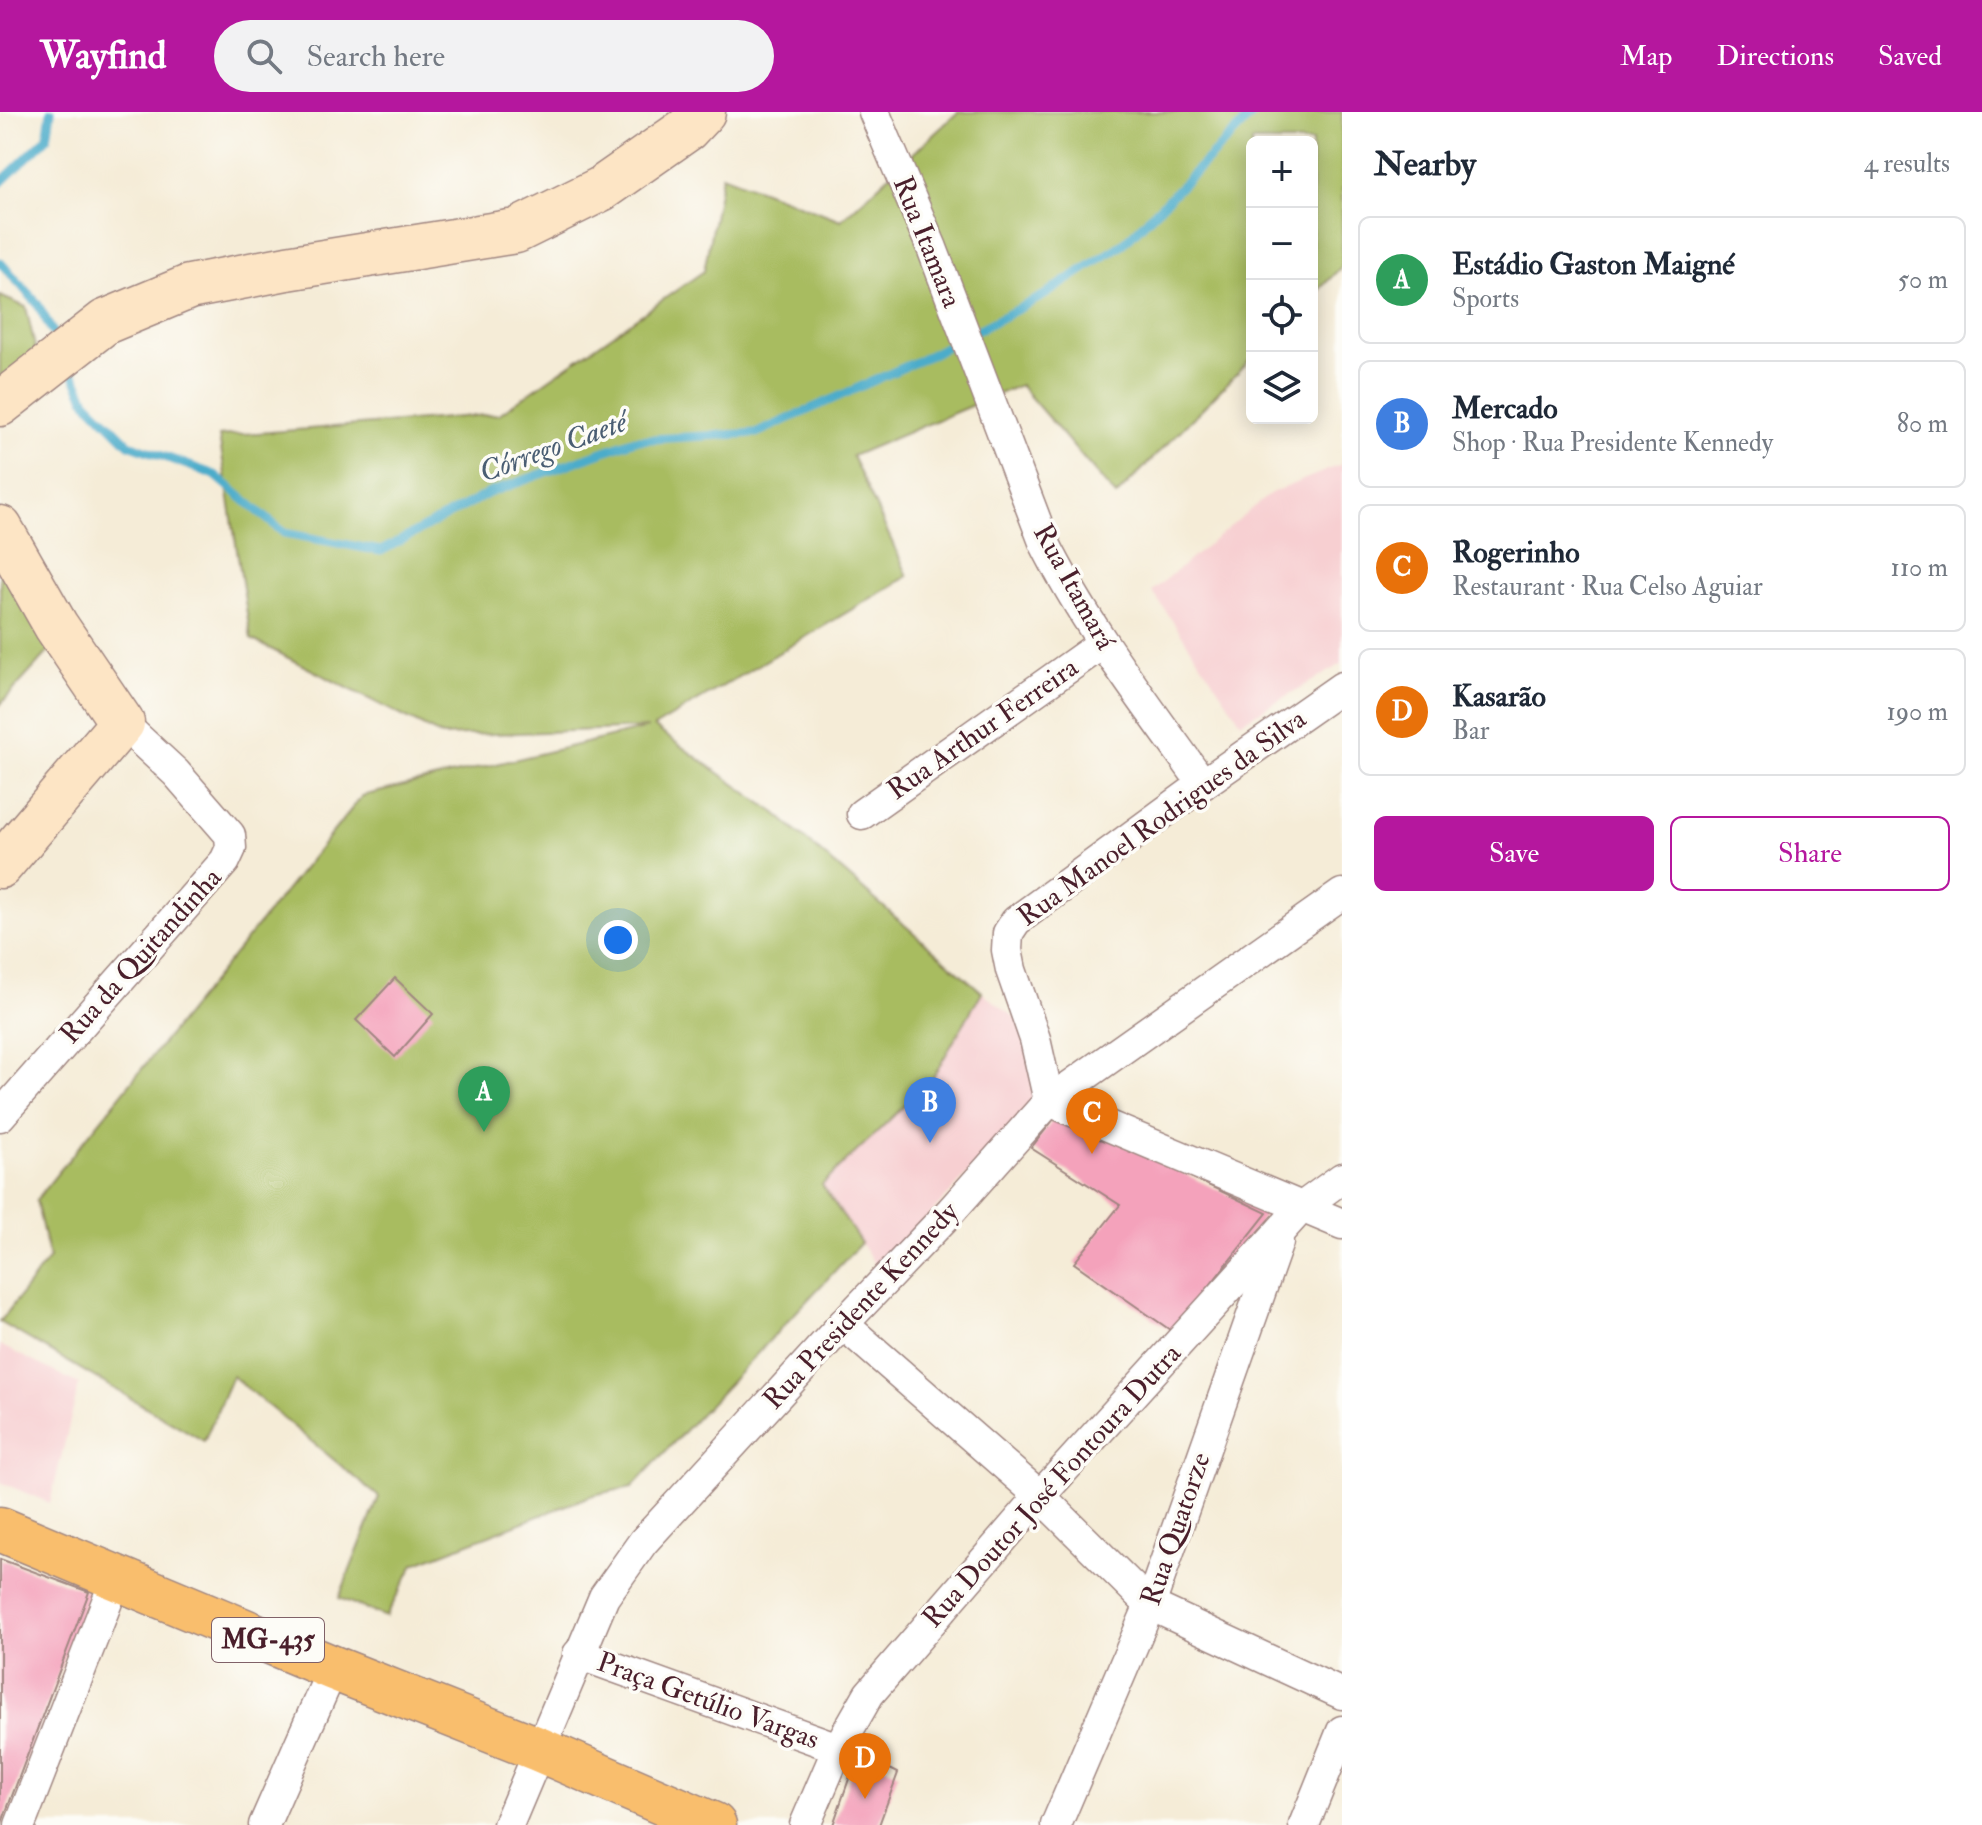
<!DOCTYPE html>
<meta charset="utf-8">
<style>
body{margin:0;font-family:"IM FELL Double Pica",serif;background:#f2f2f3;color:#1f2937}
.controls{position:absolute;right:24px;top:24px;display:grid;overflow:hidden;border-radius:12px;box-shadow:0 4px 20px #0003}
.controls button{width:72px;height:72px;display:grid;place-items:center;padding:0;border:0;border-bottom:2px solid #e0e1e3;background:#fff;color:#1f2937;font:40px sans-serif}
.you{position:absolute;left:618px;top:828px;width:28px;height:28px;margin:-20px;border:6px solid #fff;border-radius:50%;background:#1a73e8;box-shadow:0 0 0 12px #1a73e833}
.badge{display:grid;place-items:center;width:52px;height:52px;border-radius:50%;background:#b5179e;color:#fff;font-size:26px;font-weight:700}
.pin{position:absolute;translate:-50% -66px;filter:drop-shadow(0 2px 4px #0008)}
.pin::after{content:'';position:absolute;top:42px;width:28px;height:24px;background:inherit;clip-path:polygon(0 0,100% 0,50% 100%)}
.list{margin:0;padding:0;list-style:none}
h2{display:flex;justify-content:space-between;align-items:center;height:104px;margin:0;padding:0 32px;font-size:34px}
h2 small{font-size:26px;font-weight:400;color:#747a83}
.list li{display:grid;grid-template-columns:52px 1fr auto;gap:24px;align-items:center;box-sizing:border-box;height:128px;margin:0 16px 16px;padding:0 16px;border:2px solid #e0e1e3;border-radius:12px}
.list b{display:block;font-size:30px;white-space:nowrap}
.list p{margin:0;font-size:26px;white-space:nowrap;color:#747a83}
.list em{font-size:26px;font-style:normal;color:#747a83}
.actions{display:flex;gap:16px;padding:24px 32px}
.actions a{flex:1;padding:18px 0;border:2px solid #b5179e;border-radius:12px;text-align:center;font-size:28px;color:#b5179e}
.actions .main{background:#b5179e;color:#fff}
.icon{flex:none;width:44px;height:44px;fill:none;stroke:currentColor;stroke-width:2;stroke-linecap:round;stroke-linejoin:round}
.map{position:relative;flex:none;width:1342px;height:1713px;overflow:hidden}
header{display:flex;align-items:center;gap:48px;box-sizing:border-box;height:112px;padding:0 40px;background:#b5179e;color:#fff}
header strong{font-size:38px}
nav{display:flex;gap:44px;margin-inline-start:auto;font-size:28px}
.search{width:560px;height:72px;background:#f2f2f3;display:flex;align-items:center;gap:20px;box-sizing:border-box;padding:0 28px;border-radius:44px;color:#747a83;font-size:30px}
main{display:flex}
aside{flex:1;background:#fff}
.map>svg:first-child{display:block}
</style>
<header>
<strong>Wayfind</strong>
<div class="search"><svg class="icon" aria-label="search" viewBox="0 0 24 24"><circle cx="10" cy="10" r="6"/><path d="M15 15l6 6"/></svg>Search here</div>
<nav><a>Map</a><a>Directions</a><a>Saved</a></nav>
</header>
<main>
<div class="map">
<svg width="1342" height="1713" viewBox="0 0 1342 1713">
<rect width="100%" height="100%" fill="#fdfcf7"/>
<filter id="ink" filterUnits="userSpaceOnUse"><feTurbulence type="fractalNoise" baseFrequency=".0125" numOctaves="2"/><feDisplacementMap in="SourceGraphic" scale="16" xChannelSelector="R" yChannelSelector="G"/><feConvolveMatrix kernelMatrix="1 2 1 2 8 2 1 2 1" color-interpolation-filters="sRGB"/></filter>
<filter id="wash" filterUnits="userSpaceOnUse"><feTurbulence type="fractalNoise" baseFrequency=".006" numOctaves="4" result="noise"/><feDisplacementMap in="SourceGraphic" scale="32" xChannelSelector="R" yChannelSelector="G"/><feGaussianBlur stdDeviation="1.8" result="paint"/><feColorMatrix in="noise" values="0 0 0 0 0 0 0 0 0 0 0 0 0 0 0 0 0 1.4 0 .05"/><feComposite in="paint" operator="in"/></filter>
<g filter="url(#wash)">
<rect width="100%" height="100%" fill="#f5ecd7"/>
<g fill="#f7cfd1">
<polygon points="1342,352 1342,552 1241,610 1152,479 1271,381"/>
<polygon points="982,880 1025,913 1033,966 1033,990 879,1159 822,1073 932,967"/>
<polygon points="0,1233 79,1272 50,1391 0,1370"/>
</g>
<g fill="#a8bc61" stroke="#796e46" stroke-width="2">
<polygon points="958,0 1342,0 1342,154 1312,185 1312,30 1252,30 1252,246 1116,384 1020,273 852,344 908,464 654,615 774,700 982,880 932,967 822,1073 861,1131 632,1375 593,1383 414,1452 386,1505 339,1486 379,1385 232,1264 204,1329 0,1210 49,1146 36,1088 362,684 648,616 442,624 251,527 219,324 499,302 704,159 722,63 841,108"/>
<polygon points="0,184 26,195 38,248 0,275"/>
<polygon points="0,439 51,537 0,593"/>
</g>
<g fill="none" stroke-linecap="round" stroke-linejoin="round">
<g stroke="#4bacca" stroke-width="9">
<polyline points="0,71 47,26 51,0"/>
<polyline points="0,150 37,191 59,232"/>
<polyline points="69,253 87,290 129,332 215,363 284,421 381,439 489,381 635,328 757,321 920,248 1043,184 1124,131 1255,0"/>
</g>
</g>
<g id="blocks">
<g fill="#f4a2bb">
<polygon points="395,866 433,902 395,945 356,908"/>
<polygon points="1058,1002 1267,1101 1173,1220 1074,1151 1120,1093 1031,1036"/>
<polygon points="0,1447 89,1480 1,1713 0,1713"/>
<polygon points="858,1641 898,1661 879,1713 833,1713"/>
</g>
</g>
</g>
<g filter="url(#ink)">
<use href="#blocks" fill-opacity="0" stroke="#a08681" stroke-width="2"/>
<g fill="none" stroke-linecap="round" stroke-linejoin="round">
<g stroke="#a08681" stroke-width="33">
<g id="street">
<path d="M874 0 932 136 1044 430C1087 516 1147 593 1203 672"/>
<polyline points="1342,575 1203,672 1016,809 1008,821 1007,838 1011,858 1035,927 1049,989 1342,1112"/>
<polyline points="862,702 1103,531"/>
<polyline points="0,1004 225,749 231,736 230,723 176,661 122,611"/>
<polyline points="843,1212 1040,1384 1150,1493 1342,1582"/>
<polyline points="578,1542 838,1636"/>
<polyline points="20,1713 117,1464"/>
<polyline points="264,1713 333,1556"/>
<polyline points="508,1713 604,1485 643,1430 843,1212 951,1099 1049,989 1342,782"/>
<polyline points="805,1713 838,1636 869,1582 1040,1384 1302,1095 1342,1066"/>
<polyline points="1056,1713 1150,1493 1278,1130"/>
<polyline points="1304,1713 1342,1619"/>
</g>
</g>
<g stroke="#a08681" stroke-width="47">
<g id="secondary">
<polyline points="0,292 105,210 189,175 287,156 516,119 601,77 687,17 703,0"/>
<polyline points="0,416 56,514 122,611 0,754"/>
</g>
</g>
<g stroke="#a08681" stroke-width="47">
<polyline id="primary" points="0,1417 333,1556 538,1637 714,1713"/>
</g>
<use href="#street" stroke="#fff" stroke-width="30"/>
<use href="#secondary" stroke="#fde5c5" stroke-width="44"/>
<use href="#primary" stroke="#f9be6d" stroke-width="44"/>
</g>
</g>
<g text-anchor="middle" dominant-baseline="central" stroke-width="7" stroke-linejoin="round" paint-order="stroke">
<rect fill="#fdfcf7" stroke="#806168" stroke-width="2" x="212" y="1506" width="112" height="44" rx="6"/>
<g font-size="26" font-weight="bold" fill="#4a1f2b">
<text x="268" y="1528">MG-435</text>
</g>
<g font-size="28" fill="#4a1f2b" stroke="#fdfcf7">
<text transform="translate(927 130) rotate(68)">Rua Itamara</text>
<text transform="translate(1074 475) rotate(61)">Rua Itamará</text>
<text transform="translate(983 617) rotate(-35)">Rua Arthur Ferreira</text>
<text transform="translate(1162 706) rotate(-36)">Rua Manoel Rodrigues da Silva</text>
<text transform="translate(141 844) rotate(-48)">Rua da Quitandinha</text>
<text transform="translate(861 1194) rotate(-47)">Rua Presidente Kennedy</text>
<text transform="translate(1052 1374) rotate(-48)">Rua Doutor José Fontoura Dutra</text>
<text transform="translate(1176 1417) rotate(-71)">Rua Quatorze</text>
<text transform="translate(708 1589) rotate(20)">Praça Getúlio Vargas</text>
</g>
<g font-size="30" font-style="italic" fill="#4a5e73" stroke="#fdfcf7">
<text transform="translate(553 335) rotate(-20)">Córrego Caeté</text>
</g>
</g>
</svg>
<div class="controls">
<button>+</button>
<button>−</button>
<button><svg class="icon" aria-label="locate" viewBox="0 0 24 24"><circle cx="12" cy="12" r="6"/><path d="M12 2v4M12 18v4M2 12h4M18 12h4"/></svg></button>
<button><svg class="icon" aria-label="layers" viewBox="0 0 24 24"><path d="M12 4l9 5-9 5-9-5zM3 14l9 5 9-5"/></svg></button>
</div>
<div class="you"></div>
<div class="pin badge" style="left:484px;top:1020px;background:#2e9e5b">A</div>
<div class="pin badge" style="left:930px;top:1031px;background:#3f7fe0">B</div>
<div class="pin badge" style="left:1092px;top:1042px;background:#e8710a">C</div>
<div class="pin badge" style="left:865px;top:1687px;background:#e8710a">D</div>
</div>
<aside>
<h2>Nearby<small>4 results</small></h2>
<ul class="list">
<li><span class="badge" style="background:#2e9e5b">A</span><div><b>Estádio Gaston Maigné</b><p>Sports</p></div><em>50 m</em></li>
<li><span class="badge" style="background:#3f7fe0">B</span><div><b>Mercado</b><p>Shop · Rua Presidente Kennedy</p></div><em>80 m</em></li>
<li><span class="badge" style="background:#e8710a">C</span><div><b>Rogerinho</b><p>Restaurant · Rua Celso Aguiar</p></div><em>110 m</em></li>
<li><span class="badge" style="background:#e8710a">D</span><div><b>Kasarão</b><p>Bar</p></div><em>190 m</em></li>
</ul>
<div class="actions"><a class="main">Save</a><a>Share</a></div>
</aside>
</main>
